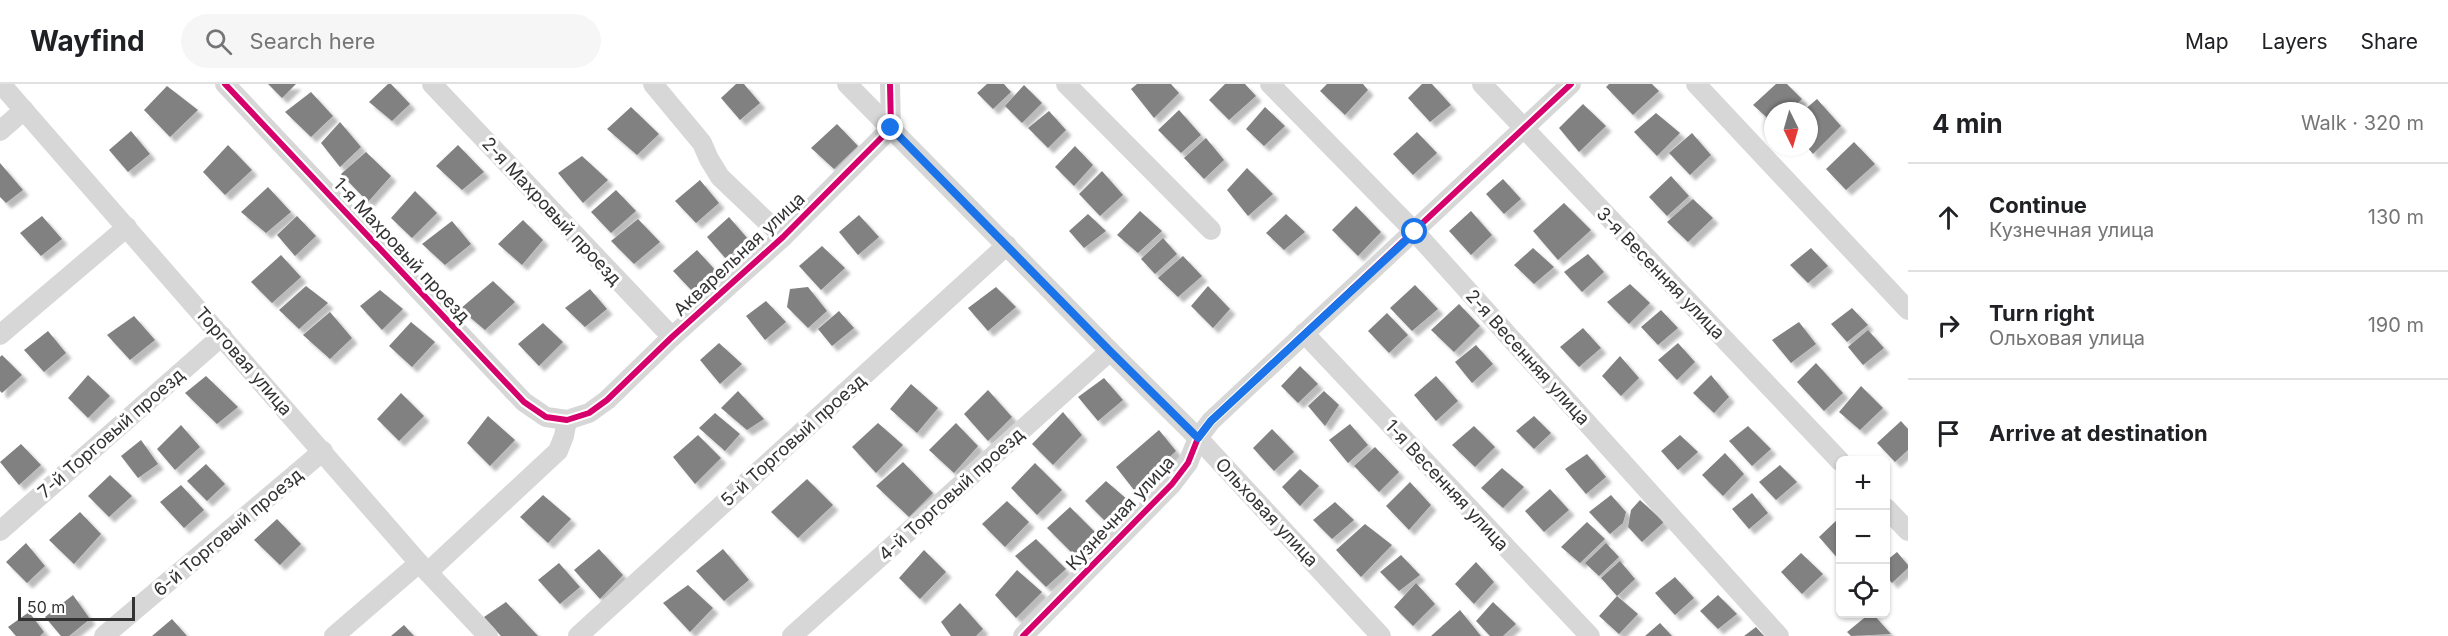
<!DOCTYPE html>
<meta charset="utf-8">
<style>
body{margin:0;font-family:Inter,sans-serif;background:#f6f6f6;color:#202124}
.controls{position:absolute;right:18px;bottom:18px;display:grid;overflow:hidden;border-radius:9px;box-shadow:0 2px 4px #0004}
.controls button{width:54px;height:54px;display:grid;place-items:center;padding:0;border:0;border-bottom:2px solid #e0e0e0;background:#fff;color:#202124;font:30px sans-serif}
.compass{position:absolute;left:1764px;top:18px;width:54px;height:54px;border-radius:50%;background:#fff;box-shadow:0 2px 4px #0004;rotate:175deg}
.scale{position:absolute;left:18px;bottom:15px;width:117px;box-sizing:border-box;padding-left:6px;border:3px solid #333;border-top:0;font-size:16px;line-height:21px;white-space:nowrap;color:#333;-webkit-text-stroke:4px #fff;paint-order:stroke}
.stop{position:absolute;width:18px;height:18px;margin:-14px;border:4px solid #1a73e8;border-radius:50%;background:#fff}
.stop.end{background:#1a73e8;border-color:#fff;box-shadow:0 2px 6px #0008}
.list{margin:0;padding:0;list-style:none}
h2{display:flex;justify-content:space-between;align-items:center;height:78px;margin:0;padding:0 24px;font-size:26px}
h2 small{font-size:20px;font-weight:400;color:#757577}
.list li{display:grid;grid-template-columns:39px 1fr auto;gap:18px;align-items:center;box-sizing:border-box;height:108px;padding:0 24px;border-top:2px solid #e0e0e0}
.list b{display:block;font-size:22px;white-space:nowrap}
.list p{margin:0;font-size:20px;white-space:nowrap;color:#757577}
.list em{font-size:20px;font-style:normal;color:#757577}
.icon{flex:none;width:33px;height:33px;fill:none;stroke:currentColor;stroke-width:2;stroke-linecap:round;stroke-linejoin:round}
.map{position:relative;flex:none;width:1908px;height:552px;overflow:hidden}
header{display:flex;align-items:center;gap:36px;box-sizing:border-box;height:84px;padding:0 30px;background:#fff;border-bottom:2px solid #e0e0e0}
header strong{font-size:28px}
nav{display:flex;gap:33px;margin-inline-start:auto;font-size:21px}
.search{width:420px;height:54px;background:#f6f6f6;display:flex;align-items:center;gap:15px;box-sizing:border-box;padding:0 21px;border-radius:33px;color:#757577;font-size:22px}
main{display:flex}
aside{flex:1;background:#fff}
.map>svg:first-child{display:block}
</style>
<header>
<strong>Wayfind</strong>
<div class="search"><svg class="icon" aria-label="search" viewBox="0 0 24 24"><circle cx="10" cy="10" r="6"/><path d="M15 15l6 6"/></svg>Search here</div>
<nav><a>Map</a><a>Layers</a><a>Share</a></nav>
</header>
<main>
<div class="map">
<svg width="1908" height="552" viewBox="0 0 1908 552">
<defs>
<filter id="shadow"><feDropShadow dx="5.5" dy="5.5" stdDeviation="1.5" flood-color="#0004"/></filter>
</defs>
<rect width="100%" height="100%" fill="#fff"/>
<g fill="#818181" filter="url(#shadow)">
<polygon points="268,0 296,0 282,14"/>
<polygon points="388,0 391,0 410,20 392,37 369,18"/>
<polygon points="736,0 744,0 760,19 740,36 721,14"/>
<polygon points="987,0 1004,0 1011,8 993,25 977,9"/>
<polygon points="1137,0 1171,0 1179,9 1154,34 1131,5"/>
<polygon points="1225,0 1245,0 1256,12 1229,36 1209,16"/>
<polygon points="1327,0 1363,0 1368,6 1345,31 1320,7"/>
<polygon points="1422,0 1432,0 1451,21 1430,38 1408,14"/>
<polygon points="1609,0 1652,0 1659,7 1633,31 1606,3"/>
<polygon points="1776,0 1787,0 1802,15 1790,27 1773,27 1773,39 1753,21"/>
<polygon points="1024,1 1042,19 1022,39 1005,22"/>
<polygon points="167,2 198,26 170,53 144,26"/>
<polygon points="311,8 333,32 311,53 285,28"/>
<polygon points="1817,15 1841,42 1813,70 1807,63 1809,63 1809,27 1803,27"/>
<polygon points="1583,20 1606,42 1579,68 1559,44"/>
<polygon points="631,23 659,50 637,71 607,45"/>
<polygon points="1265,23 1285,42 1264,62 1246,45"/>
<polygon points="1179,26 1201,51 1181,69 1158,46"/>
<polygon points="1049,27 1066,46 1048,64 1028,44"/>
<polygon points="1656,29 1680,49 1657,72 1634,48"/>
<polygon points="340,38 361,63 340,83 321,59"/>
<polygon points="837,40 858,62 834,85 811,64"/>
<polygon points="131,47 150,70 128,88 109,66"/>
<polygon points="1417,48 1437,69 1413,91 1393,70"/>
<polygon points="1692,49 1711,71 1690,91 1669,69"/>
<polygon points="1206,54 1224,76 1204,95 1184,74"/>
<polygon points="1854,58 1875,80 1846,106 1826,85"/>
<polygon points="228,61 252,86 225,111 203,88"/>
<polygon points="458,61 484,88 462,106 436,82"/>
<polygon points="1075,62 1093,81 1074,102 1055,83"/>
<polygon points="366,68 391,92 368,118 341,90"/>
<polygon points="582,72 608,96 583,119 558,89"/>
<polygon points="0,79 23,106 6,119 0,113"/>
<polygon points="1247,84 1273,110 1248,132 1227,106"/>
<polygon points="1102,87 1123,111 1100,132 1079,110"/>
<polygon points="1671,92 1689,112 1667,132 1649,113"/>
<polygon points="1503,95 1521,115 1504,130 1486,110"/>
<polygon points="700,96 719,119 696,139 675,117"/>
<polygon points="268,103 291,128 266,149 241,128"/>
<polygon points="616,106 636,127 611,149 591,128"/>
<polygon points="415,107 437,129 412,154 391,134"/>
<polygon points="1693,115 1713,134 1688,158 1667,138"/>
<polygon points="1564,119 1591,146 1558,176 1533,147"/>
<polygon points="1356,122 1381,148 1358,172 1332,146"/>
<polygon points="1140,127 1162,147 1138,169 1117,151"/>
<polygon points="1471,127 1492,151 1471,171 1449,147"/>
<polygon points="1088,130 1106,147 1084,164 1069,147"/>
<polygon points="1286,130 1305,148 1284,166 1266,149"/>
<polygon points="859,131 879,153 858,171 839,148"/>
<polygon points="42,132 62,155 41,172 20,149"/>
<polygon points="297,132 316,152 295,172 277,151"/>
<polygon points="729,133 748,155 726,175 707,153"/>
<polygon points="638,135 660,158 634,180 611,157"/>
<polygon points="523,136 543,156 522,181 498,160"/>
<polygon points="452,137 471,160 445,181 422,160"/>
<polygon points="1163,154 1177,170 1155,190 1141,175"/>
<polygon points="822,162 845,184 821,206 799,182"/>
<polygon points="1533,164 1554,183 1534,200 1514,181"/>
<polygon points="1811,164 1828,182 1808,199 1790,181"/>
<polygon points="697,166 718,189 694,209 673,187"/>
<polygon points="1588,170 1604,188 1582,208 1564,188"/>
<polygon points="281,171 301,193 272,219 251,198"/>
<polygon points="1183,172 1202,192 1178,213 1158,194"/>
<polygon points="493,197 515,218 485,246 460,225"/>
<polygon points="1630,200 1650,219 1629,240 1607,218"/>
<polygon points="1415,201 1438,225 1412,247 1390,224"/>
<polygon points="306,202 328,219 299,245 279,226"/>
<polygon points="1208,202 1230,225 1213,244 1191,222"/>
<polygon points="808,203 827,227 808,244 787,223 790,205"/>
<polygon points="996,203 1016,223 988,247 968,224"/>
<polygon points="590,205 607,225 585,243 565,224"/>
<polygon points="380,206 403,225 382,246 360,222"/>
<polygon points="766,217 786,238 765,256 746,232"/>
<polygon points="1459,220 1480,242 1454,268 1431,246"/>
<polygon points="1852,224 1868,241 1847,258 1831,240"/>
<polygon points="1661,226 1678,244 1658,261 1641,243"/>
<polygon points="839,227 854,244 832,262 818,245"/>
<polygon points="330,228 352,254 330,275 303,251"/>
<polygon points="1387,229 1408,251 1389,269 1368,247"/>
<polygon points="134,232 155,256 130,276 107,251"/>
<polygon points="411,238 435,258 412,283 389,262"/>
<polygon points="1799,238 1816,260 1791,279 1772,256"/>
<polygon points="543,239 563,258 539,282 518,260"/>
<polygon points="1583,244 1601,264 1579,283 1560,263"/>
<polygon points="1868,246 1884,264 1863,281 1848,263"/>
<polygon points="48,247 66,269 44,288 24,266"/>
<polygon points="719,259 742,280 720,300 700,276"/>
<polygon points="1678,259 1695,278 1677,296 1658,276"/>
<polygon points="1476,261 1493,280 1472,299 1455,278"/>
<polygon points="2,271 22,291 2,309 0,307 0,273"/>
<polygon points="1620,272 1639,294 1621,312 1602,292"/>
<polygon points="1816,279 1843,309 1824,327 1797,298"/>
<polygon points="1300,282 1318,300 1298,319 1281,302"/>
<polygon points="88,291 110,312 88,334 68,314"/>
<polygon points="1711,291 1729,313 1714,329 1693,309"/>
<polygon points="206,292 238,323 217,340 185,309"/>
<polygon points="1436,292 1458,317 1436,337 1414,311"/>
<polygon points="1104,294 1123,316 1098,337 1078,313"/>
<polygon points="911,300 938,324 917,349 890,325"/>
<polygon points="1861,302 1883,324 1860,346 1839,328"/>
<polygon points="988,306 1012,333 988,357 964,330"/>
<polygon points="738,307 764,335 747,346 721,324"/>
<polygon points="1324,307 1339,321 1325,342 1308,322"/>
<polygon points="401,309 424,332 399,357 377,335"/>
<polygon points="1063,328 1082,351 1053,381 1032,360"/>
<polygon points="715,329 740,350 725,367 699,344"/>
<polygon points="488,332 515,356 490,382 467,359"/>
<polygon points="1534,332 1551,349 1534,365 1516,347"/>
<polygon points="1901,337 1908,345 1908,366 1895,378 1877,359"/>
<polygon points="878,339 903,361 876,389 852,363"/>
<polygon points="956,339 978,362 954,389 929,366"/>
<polygon points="1350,340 1368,361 1348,379 1329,356"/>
<polygon points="181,341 200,363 175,386 157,365"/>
<polygon points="1474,342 1495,363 1475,383 1452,361"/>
<polygon points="1748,342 1771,365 1752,382 1729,357"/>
<polygon points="1272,345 1294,368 1274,387 1253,364"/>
<polygon points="1159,346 1176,367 1134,406 1116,383"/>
<polygon points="698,351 721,374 695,400 673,373"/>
<polygon points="1680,351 1698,368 1678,386 1661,367"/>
<polygon points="141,356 158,380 138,394 121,372"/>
<polygon points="21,360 41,381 19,401 0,378"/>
<polygon points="1375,363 1399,388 1379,408 1354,382"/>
<polygon points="1725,369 1744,390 1723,412 1702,391"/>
<polygon points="1587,370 1606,393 1586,410 1565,385"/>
<polygon points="903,378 933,409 909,433 876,402"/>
<polygon points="1035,379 1062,406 1037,431 1011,404"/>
<polygon points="206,380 225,400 207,417 187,397"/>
<polygon points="1780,381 1797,398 1776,416 1759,398"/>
<polygon points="1502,384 1524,403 1503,424 1481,404"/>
<polygon points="1300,385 1319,402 1300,422 1282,403"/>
<polygon points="110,391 132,412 109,433 88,412"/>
<polygon points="807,395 833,421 798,454 771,428"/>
<polygon points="1106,397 1129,417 1106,438 1085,417"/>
<polygon points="1410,398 1431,421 1409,446 1386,422"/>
<polygon points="181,401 204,426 184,444 160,418"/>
<polygon points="1550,405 1569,426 1544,448 1525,427"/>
<polygon points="1752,409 1768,429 1749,445 1732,425"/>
<polygon points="543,411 571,435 548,459 520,433"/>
<polygon points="1611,411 1626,428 1623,439 1610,450 1589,428"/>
<polygon points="1640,416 1664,438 1642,458 1628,443 1631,426"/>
<polygon points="1007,417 1029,438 1005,463 982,440"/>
<polygon points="1335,418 1354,436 1332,455 1313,436"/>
<polygon points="1070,423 1098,451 1076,473 1047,444"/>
<polygon points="80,428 101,450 74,480 49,456"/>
<polygon points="1840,433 1840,477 1819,453"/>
<polygon points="277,435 301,460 280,481 254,456"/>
<polygon points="1587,438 1605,455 1580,479 1561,463"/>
<polygon points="1365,440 1392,461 1361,493 1336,466"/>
<polygon points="1036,455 1066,485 1046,503 1015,472"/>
<polygon points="26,459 45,482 27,499 6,478"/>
<polygon points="1606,459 1619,473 1599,492 1585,479"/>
<polygon points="599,465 623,491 600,515 574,486"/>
<polygon points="723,465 749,496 724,517 696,487"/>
<polygon points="924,466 946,488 920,515 899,494"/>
<polygon points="1897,468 1908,481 1908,484 1892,499 1886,492 1886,477"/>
<polygon points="1801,469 1823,490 1802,510 1781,488"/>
<polygon points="1401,471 1420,491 1399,507 1380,488"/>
<polygon points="1620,477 1635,495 1617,512 1638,530 1619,550 1599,532 1617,512 1601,494"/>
<polygon points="1476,478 1494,498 1474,520 1455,500"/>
<polygon points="559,479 580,503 560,520 538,496"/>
<polygon points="1017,486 1042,508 1016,534 995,511"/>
<polygon points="1675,493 1694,514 1675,531 1655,509"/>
<polygon points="1416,499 1435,520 1413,542 1394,523"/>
<polygon points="688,501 713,524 690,548 663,519"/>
<polygon points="73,511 90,535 69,552 61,552 45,533"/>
<polygon points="1718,511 1737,530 1718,545 1700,527"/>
<polygon points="506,518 538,552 501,552 484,533"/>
<polygon points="1493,518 1516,540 1503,552 1490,552 1476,537"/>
<polygon points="960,519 983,545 976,552 951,552 941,538"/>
<polygon points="1460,526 1481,552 1431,552"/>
<polygon points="29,528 44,548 40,552 16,552 8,543"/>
<polygon points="1869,530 1873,530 1891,550 1851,552 1847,548"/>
<polygon points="172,535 187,552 152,552"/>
<polygon points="1660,539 1672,552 1645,552"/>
<polygon points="404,541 414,552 391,552"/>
<polygon points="1756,543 1764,552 1744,552"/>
</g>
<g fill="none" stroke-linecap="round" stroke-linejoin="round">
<g stroke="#d7d7d7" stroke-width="20">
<polyline points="1,0 419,479 488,552"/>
<polyline points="225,0 524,318 546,333 567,336 589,329 607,316 672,253 783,153 891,44 890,0"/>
<polyline points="432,0 672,253"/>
<polyline points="653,0 702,59 709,75 720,93 783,153"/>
<polyline points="847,0 1110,267 1198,354 1381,552"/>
<polyline points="1066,0 1211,146"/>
<polyline points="1270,0 1415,148 1779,552"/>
<polyline points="1482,0 1840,377"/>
<polyline points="1696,0 1908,226"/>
<polyline points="0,47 24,26"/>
<polyline points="1304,249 1590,552"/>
<polyline points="0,251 127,143"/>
<polyline points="1886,424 1908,447"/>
<polyline points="0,447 222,252"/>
<polyline points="428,488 558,367 564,352 567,336"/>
<polyline points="104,552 323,367"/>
<polyline points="334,552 419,479"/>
<polyline points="578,552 1007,161"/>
<polyline points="792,552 1110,267"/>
<polyline points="1023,552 1172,400 1188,379 1198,354 1211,337 1571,0"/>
</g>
<g stroke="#fff" stroke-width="10">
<g id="cycleway">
<polyline points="225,0 524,318 546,333 567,336 589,329 607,316 672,253 783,153 891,44 890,0"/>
<polyline points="1023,552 1172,400 1188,379 1198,354 1211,337 1571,0"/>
</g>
</g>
<use href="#cycleway" stroke="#d6006c" stroke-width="6"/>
</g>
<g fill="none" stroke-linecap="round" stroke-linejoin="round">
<polyline stroke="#1a73e8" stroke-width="8" points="891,44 1110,267 1198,354 1211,337 1415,148"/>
</g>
<g text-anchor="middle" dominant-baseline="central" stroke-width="6" stroke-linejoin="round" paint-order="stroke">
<g font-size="18" fill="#333" stroke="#fff">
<text transform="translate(552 127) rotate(47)">2-я Махровый проезд</text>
<text transform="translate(402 166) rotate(47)">1-я Махровый проезд</text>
<text transform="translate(739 170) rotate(-43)">Акварельная улица</text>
<text transform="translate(1661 189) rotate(46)">3-я Весенняя улица</text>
<text transform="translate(1528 273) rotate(48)">2-я Весенняя улица</text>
<text transform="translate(244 277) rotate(49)">Торговая улица</text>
<text transform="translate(111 349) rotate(-41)">7-й Торговый проезд</text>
<text transform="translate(793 356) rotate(-42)">5-й Торговый проезд</text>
<text transform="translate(1447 401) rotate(47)">1-я Весенняя улица</text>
<text transform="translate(951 410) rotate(-42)">4-й Торговый проезд</text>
<text transform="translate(1267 428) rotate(47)">Ольховая улица</text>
<text transform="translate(1120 429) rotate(-47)">Кузнечная улица</text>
<text transform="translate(228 448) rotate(-40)">6-й Торговый проезд</text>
</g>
</g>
</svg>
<div class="controls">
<button>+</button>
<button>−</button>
<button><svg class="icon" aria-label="locate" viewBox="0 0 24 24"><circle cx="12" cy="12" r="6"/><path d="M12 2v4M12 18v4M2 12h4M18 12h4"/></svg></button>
</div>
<svg class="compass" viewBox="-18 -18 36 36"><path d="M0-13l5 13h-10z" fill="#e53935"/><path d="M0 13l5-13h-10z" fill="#757577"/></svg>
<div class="scale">50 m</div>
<div class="stop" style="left:1415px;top:148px"></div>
<div class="stop end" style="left:891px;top:44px"></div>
</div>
<aside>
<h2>4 min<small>Walk · 320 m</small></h2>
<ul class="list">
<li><svg class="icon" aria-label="ahead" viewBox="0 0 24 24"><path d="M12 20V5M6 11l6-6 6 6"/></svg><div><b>Continue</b><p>Кузнечная улица</p></div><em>130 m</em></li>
<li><svg class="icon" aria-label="right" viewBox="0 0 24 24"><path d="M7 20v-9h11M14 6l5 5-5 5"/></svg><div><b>Turn right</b><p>Ольховая улица</p></div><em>190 m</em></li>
<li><svg class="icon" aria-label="arrive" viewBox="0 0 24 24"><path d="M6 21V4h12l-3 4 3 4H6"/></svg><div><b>Arrive at destination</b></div></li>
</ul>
</aside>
</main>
